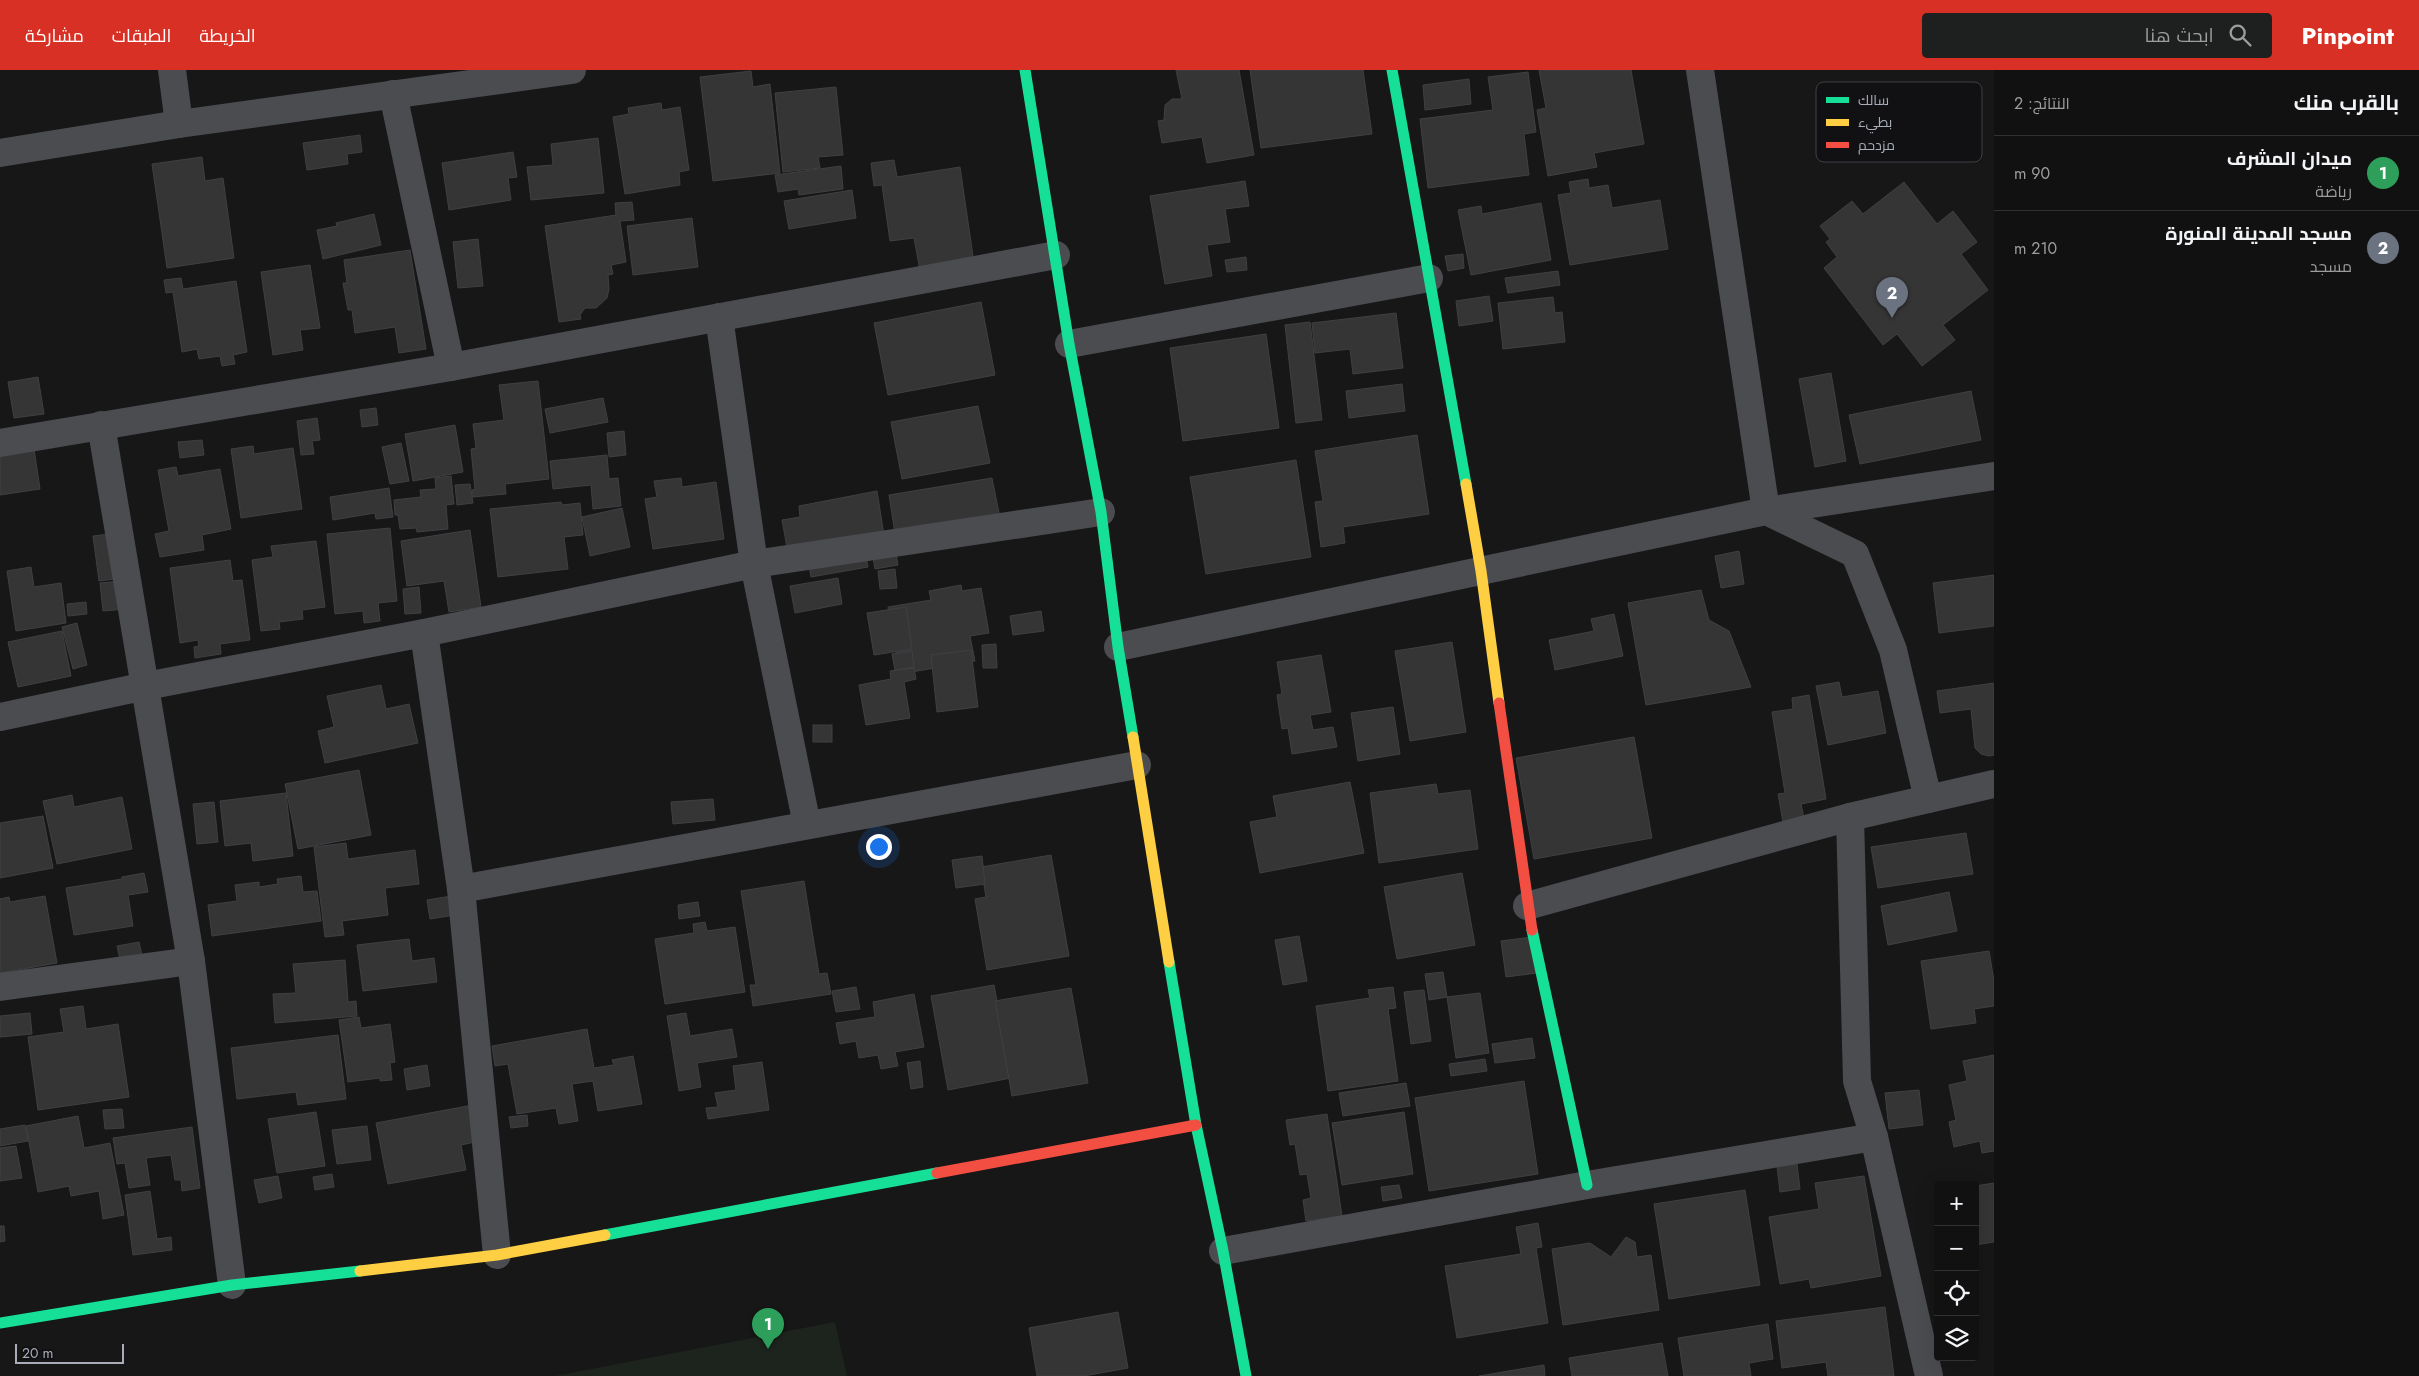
<!DOCTYPE html>
<html lang="ar">
<meta charset="utf-8">
<style>
body{margin:0;font-family:Jost,Cairo,sans-serif;background:#1e1f1f;color:#f1f3f6;direction:rtl}
.controls{position:absolute;right:15px;bottom:15px;display:grid;overflow:hidden;border-radius:5px;box-shadow:0 5px 20px #0002}
.controls button{width:45px;height:45px;display:grid;place-items:center;padding:0;border:0;border-bottom:1px solid #303131;background:#111;color:#f1f3f6;font:25px sans-serif}
.scale{position:absolute;left:15px;bottom:12px;width:109px;box-sizing:border-box;padding-left:5px;border:2px solid #a8adb8;border-top:0;font-size:14px;line-height:18px;white-space:nowrap;color:#a8adb8;-webkit-text-stroke:4px #111113;paint-order:stroke}
.you{position:absolute;left:878px;top:776px;width:18px;height:18px;margin:-12px;border:4px solid #fff;border-radius:50%;background:#1a73e8;box-shadow:0 0 0 8px #1a73e833}
.badge{display:grid;place-items:center;width:32px;height:32px;border-radius:50%;background:#d93025;color:#fff;font-size:16px;font-weight:700}
.pin{position:absolute;translate:-50% -41px;filter:drop-shadow(0 1px 2px #0008)}
.pin::after{content:'';position:absolute;top:26px;width:18px;height:15px;background:inherit;clip-path:polygon(0 0,100% 0,50% 100%)}
.list{margin:0;padding:0;list-style:none}
h2{display:flex;justify-content:space-between;align-items:center;height:65px;margin:0;padding:0 20px;font-size:21px}
h2 small{font-size:16px;font-weight:400;color:#9c9d9f}
.list li{display:grid;grid-template-columns:32px 1fr auto;gap:15px;align-items:center;box-sizing:border-box;height:75px;padding:0 20px;border-top:1px solid #303131}
.list b{display:block;font-size:19px;white-space:nowrap}
.list p{margin:0;font-size:16px;white-space:nowrap;color:#9c9d9f}
.list em{font-size:16px;font-style:normal;color:#9c9d9f}
.icon{flex:none;width:28px;height:28px;fill:none;stroke:currentColor;stroke-width:2;stroke-linecap:round;stroke-linejoin:round}
.map{position:relative;flex:none;width:1994px;height:1306px;overflow:hidden;direction:ltr}
header{display:flex;align-items:center;gap:30px;box-sizing:border-box;height:70px;padding:0 25px;background:#d93025;color:#fff}
header strong{font-size:24px}
nav{display:flex;gap:28px;margin-inline-start:auto;font-size:18px}
.search{width:350px;height:45px;background:#1e1f1f;display:flex;align-items:center;gap:12px;box-sizing:border-box;padding:0 18px;border-radius:5px;color:#9c9d9f;font-size:19px}
main{display:flex}
aside{flex:1;background:#111}
.map>svg:first-child{display:block}
</style>
<header>
<strong>Pinpoint</strong>
<div class="search"><svg class="icon" aria-label="search" viewBox="0 0 24 24"><circle cx="10" cy="10" r="6"/><path d="M15 15l6 6"/></svg>ابحث هنا</div>
<nav><a>الخريطة</a><a>الطبقات</a><a>مشاركة</a></nav>
</header>
<main>
<aside>
<h2>بالقرب منك<small>النتائج: 2</small></h2>
<ul class="list">
<li><span class="badge" style="background:#2e9e5b">1</span><div><b>ميدان المشرف</b><p>رياضة</p></div><em>90 m</em></li>
<li><span class="badge" style="background:#6b7280">2</span><div><b>مسجد المدينة المنورة</b><p>مسجد</p></div><em>210 m</em></li>
</ul>
</aside>
<div class="map">
<svg width="1994" height="1306" viewBox="0 0 1994 1306">
<rect width="100%" height="100%" fill="#171717"/>
<polygon fill="#1d241e" points="835,1252 847,1306 555,1306"/>
<g fill="#353536" stroke="#3f4043">
<polygon points="1176,0 1239,0 1254,85 1207,93 1202,67 1162,73 1158,51 1164,50 1165,35 1172,29 1182,29"/>
<polygon points="1250,0 1363,0 1372,64 1261,78"/>
<polygon points="1539,0 1631,0 1644,74 1594,83 1597,97 1548,106 1537,40 1546,38"/>
<polygon points="751,1 753,17 770,14 780,103 713,111 700,7"/>
<polygon points="1528,2 1536,62 1524,64 1529,105 1428,118 1420,49 1493,40 1488,7"/>
<polygon points="1469,9 1471,34 1425,40 1423,15"/>
<polygon points="836,17 843,85 818,87 820,98 783,102 775,23"/>
<polygon points="661,33 662,40 680,37 689,100 679,102 680,115 625,124 613,47 629,44 628,38"/>
<polygon points="360,65 362,82 347,84 348,94 307,100 303,73"/>
<polygon points="598,68 604,123 531,130 527,97 553,95 551,74"/>
<polygon points="513,82 517,107 508,108 511,130 449,140 442,93"/>
<polygon points="202,87 205,111 223,108 234,188 167,198 152,94"/>
<polygon points="894,90 897,107 960,97 974,193 920,201 914,168 890,171 882,115 874,116 871,93"/>
<polygon points="841,96 843,119 799,125 798,119 778,122 775,105"/>
<polygon points="1588,109 1589,118 1608,115 1612,138 1660,130 1668,179 1570,195 1558,125 1571,123 1569,112"/>
<polygon points="1245,111 1249,136 1225,139 1230,172 1207,175 1212,206 1165,214 1150,126"/>
<polygon points="1904,112 1937,154 1953,141 1977,172 1961,184 1988,220 1943,255 1955,270 1922,296 1897,264 1883,275 1824,198 1837,187 1826,172 1830,169 1820,156 1852,131 1863,144"/>
<polygon points="852,120 856,148 789,159 784,131"/>
<polygon points="632,132 634,150 620,151 626,192 611,195 613,204 608,205 609,219 607,228 596,238 585,238 580,245 581,249 559,252 545,156 616,145 615,133"/>
<polygon points="1541,133 1551,190 1471,205 1458,140 1481,136 1482,144"/>
<polygon points="374,144 381,175 323,189 317,160 337,156 336,153"/>
<polygon points="692,148 698,197 633,205 627,156"/>
<polygon points="478,169 483,216 458,218 453,172"/>
<polygon points="410,180 426,279 399,283 395,257 355,263 352,240 348,240 343,213 347,213 344,190"/>
<polygon points="1463,184 1464,198 1448,201 1445,186"/>
<polygon points="1246,187 1247,200 1227,202 1225,190"/>
<polygon points="310,195 320,258 300,260 303,280 273,285 261,202"/>
<polygon points="1558,201 1560,215 1508,223 1505,208"/>
<polygon points="181,208 183,219 236,211 247,282 233,285 235,294 222,296 220,286 199,289 197,279 182,282 173,222 166,223 164,210"/>
<polygon points="1489,226 1493,251 1459,256 1456,231"/>
<polygon points="1553,227 1555,243 1562,242 1565,272 1503,279 1498,233"/>
<polygon points="981,232 995,305 888,325 874,253"/>
<polygon points="1396,243 1403,298 1353,304 1350,279 1315,283 1312,253"/>
<polygon points="1310,252 1322,350 1296,353 1285,255"/>
<polygon points="1266,264 1279,358 1183,371 1170,278"/>
<polygon points="1831,303 1846,391 1815,397 1799,309"/>
<polygon points="38,307 44,344 14,348 8,312"/>
<polygon points="538,311 549,409 505,414 506,424 472,427 472,420 475,419 471,379 476,378 473,354 504,350 499,315"/>
<polygon points="1402,314 1405,341 1349,348 1346,321"/>
<polygon points="1971,321 1981,370 1860,394 1849,345"/>
<polygon points="603,328 608,352 550,363 545,339"/>
<polygon points="978,336 990,393 902,409 891,352"/>
<polygon points="376,338 378,355 362,357 360,340"/>
<polygon points="317,348 320,370 312,371 314,384 301,385 297,351"/>
<polygon points="455,355 463,402 413,411 405,364"/>
<polygon points="624,361 626,385 609,387 607,363"/>
<polygon points="1417,365 1429,444 1343,457 1345,473 1321,477 1315,432 1323,431 1315,381"/>
<polygon points="202,370 204,385 180,388 178,372"/>
<polygon points="401,373 409,411 390,414 382,377"/>
<polygon points="253,376 254,384 293,378 302,439 241,448 231,379"/>
<polygon points="34,379 40,419 0,425 0,385"/>
<polygon points="607,385 609,409 618,408 621,436 593,439 591,415 553,419 550,391"/>
<polygon points="1296,390 1311,487 1206,504 1190,407"/>
<polygon points="176,397 178,406 220,399 231,459 202,465 204,480 160,487 155,464 169,461 158,400"/>
<polygon points="451,406 454,434 446,435 448,459 417,462 416,458 400,459 398,445 395,445 394,430 421,427 420,420 436,419 435,408"/>
<polygon points="681,408 682,417 716,412 724,469 653,479 645,429 657,427 654,411"/>
<polygon points="992,408 1001,453 896,470 889,425"/>
<polygon points="470,414 473,433 457,435 455,415"/>
<polygon points="389,418 393,447 376,449 375,443 333,450 330,427"/>
<polygon points="877,421 884,465 863,469 868,497 811,507 806,480 788,483 782,450 800,447 799,436"/>
<polygon points="561,432 562,435 580,433 583,465 564,467 568,499 498,507 490,439"/>
<polygon points="622,438 630,477 590,486 582,447"/>
<polygon points="390,458 397,531 378,533 380,551 364,553 363,541 335,544 327,464"/>
<polygon points="470,460 481,537 449,542 444,511 407,516 401,471"/>
<polygon points="117,463 122,508 99,511 93,466"/>
<polygon points="316,471 325,537 302,540 303,549 279,552 280,559 261,561 252,490 273,487 271,476"/>
<polygon points="1739,481 1744,514 1721,518 1715,486"/>
<polygon points="896,483 898,495 875,499 873,487"/>
<polygon points="230,490 233,511 242,510 250,570 220,574 221,584 195,588 194,577 199,576 198,570 180,573 170,498"/>
<polygon points="31,497 34,517 61,513 66,553 16,561 7,501"/>
<polygon points="895,499 897,518 880,519 878,501"/>
<polygon points="1994,505 1994,556 1939,563 1933,513"/>
<polygon points="838,508 842,534 795,543 790,516"/>
<polygon points="122,511 125,539 103,541 100,513"/>
<polygon points="961,515 962,521 981,518 989,563 970,566 975,591 900,604 888,537 931,530 929,521"/>
<polygon points="419,517 421,543 405,544 403,519"/>
<polygon points="1701,520 1709,550 1729,561 1751,617 1646,635 1628,533"/>
<polygon points="86,532 87,544 68,546 67,534"/>
<polygon points="906,537 912,579 874,585 867,543"/>
<polygon points="1041,541 1044,561 1013,565 1010,546"/>
<polygon points="1614,544 1623,586 1555,600 1549,570 1594,561 1591,549"/>
<polygon points="77,553 87,595 73,599 62,557"/>
<polygon points="62,561 71,606 18,617 8,572"/>
<polygon points="1452,572 1466,662 1410,671 1395,581"/>
<polygon points="996,574 997,598 983,598 982,575"/>
<polygon points="971,580 978,637 937,642 931,585"/>
<polygon points="912,581 914,597 895,600 892,584"/>
<polygon points="1321,585 1331,642 1310,645 1313,660 1333,657 1337,677 1292,684 1288,658 1282,659 1277,625 1282,624 1277,592"/>
<polygon points="914,598 916,609 904,612 910,648 866,655 859,615 891,609 890,601"/>
<polygon points="1839,612 1842,627 1878,621 1886,663 1828,675 1816,616"/>
<polygon points="1994,613 1994,685 1989,686 1981,684 1975,678 1971,639 1940,643 1937,621"/>
<polygon points="381,615 386,639 409,634 418,673 325,693 318,661 334,657 327,626"/>
<polygon points="1809,625 1826,729 1801,734 1804,748 1783,752 1778,724 1785,723 1772,642 1793,639 1792,628"/>
<polygon points="1393,637 1400,684 1358,691 1351,643"/>
<rect x="813" y="655" width="19" height="17"/>
<polygon points="1634,667 1652,768 1534,789 1516,688"/>
<polygon points="359,700 371,765 298,779 285,714"/>
<polygon points="1350,712 1364,783 1260,803 1250,752 1277,747 1273,726"/>
<polygon points="1436,714 1438,724 1470,720 1478,779 1379,793 1370,723"/>
<polygon points="286,723 293,786 253,791 251,773 225,776 220,731"/>
<polygon points="72,725 74,737 122,727 132,779 57,794 43,731"/>
<polygon points="713,729 715,750 673,754 671,732"/>
<polygon points="214,732 218,772 197,774 193,734"/>
<polygon points="43,746 53,798 0,808 0,753"/>
<polygon points="1966,763 1973,804 1878,818 1871,777"/>
<polygon points="346,773 348,789 415,780 419,814 385,818 388,845 342,851 344,865 325,867 314,777"/>
<polygon points="1051,785 1069,886 987,900 975,829 986,827 981,797"/>
<polygon points="982,786 985,814 956,818 952,790"/>
<polygon points="144,803 148,822 128,825 133,856 74,865 66,818 122,809 122,807"/>
<polygon points="1462,803 1475,875 1397,889 1384,817"/>
<polygon points="301,806 303,822 317,821 321,851 212,866 208,835 237,831 235,815 259,812 259,817 278,814 277,809"/>
<polygon points="804,811 819,904 827,903 831,924 753,936 750,915 756,915 741,821"/>
<polygon points="1949,822 1957,861 1888,875 1881,836"/>
<polygon points="458,825 461,844 430,849 427,830"/>
<polygon points="45,826 57,893 0,903 0,829 9,827 10,832"/>
<polygon points="698,832 700,846 679,849 678,835"/>
<polygon points="705,852 707,861 735,857 745,922 665,934 655,869 694,863 693,854"/>
<polygon points="1299,866 1307,911 1283,915 1275,870"/>
<polygon points="1532,867 1537,903 1506,907 1501,871"/>
<polygon points="409,869 412,891 434,888 437,912 363,921 357,875"/>
<polygon points="139,872 143,890 121,894 117,876"/>
<polygon points="1989,881 1994,911 1994,936 1974,939 1976,953 1931,959 1921,891"/>
<polygon points="345,890 348,932 356,931 357,946 275,953 273,924 296,923 293,894"/>
<polygon points="1443,902 1447,927 1429,930 1425,904"/>
<polygon points="994,915 1011,1008 948,1020 931,926"/>
<polygon points="856,917 860,939 836,942 832,921"/>
<polygon points="1393,917 1396,938 1388,939 1398,1011 1328,1021 1316,936 1370,928 1368,920"/>
<polygon points="1071,918 1088,1013 1012,1026 995,931"/>
<polygon points="1424,920 1431,971 1411,974 1404,922"/>
<polygon points="1480,923 1489,983 1456,988 1447,927"/>
<polygon points="914,924 924,977 895,982 898,996 881,999 878,985 859,988 856,971 840,974 836,953 875,947 873,932"/>
<polygon points="83,936 86,959 118,954 129,1027 38,1040 28,967 64,962 60,939"/>
<polygon points="30,943 32,964 0,967 0,946"/>
<polygon points="686,943 690,966 732,959 737,987 697,993 701,1017 679,1021 667,946"/>
<polygon points="359,947 361,958 390,954 395,992 390,993 392,1010 380,1011 380,1008 348,1012 339,950"/>
<polygon points="587,959 594,998 614,995 612,990 633,986 642,1034 598,1041 593,1011 572,1014 578,1051 559,1054 556,1038 517,1044 508,994 495,996 492,976"/>
<polygon points="338,965 346,1029 298,1035 296,1022 237,1029 231,978"/>
<polygon points="1532,968 1535,988 1495,993 1492,974"/>
<polygon points="1994,985 1994,1081 1982,1083 1980,1071 1954,1077 1949,1052 1956,1050 1949,1015 1967,1011 1963,991"/>
<polygon points="1485,989 1487,1001 1451,1006 1449,994"/>
<polygon points="920,991 923,1017 911,1019 907,993"/>
<polygon points="762,992 769,1040 708,1049 706,1038 718,1037 715,1023 736,1020 733,996"/>
<polygon points="427,995 430,1016 407,1020 404,999"/>
<polygon points="1524,1011 1538,1104 1429,1121 1415,1028"/>
<polygon points="1406,1013 1410,1036 1343,1046 1339,1023"/>
<polygon points="1919,1020 1923,1055 1889,1059 1885,1023"/>
<polygon points="478,1034 484,1070 461,1075 466,1100 388,1114 376,1053"/>
<polygon points="122,1039 124,1058 105,1059 103,1040"/>
<polygon points="316,1042 325,1096 277,1103 268,1049"/>
<polygon points="1404,1042 1413,1104 1342,1115 1332,1053"/>
<polygon points="1327,1044 1342,1146 1306,1151 1303,1130 1311,1128 1307,1104 1300,1105 1295,1074 1290,1075 1286,1050"/>
<polygon points="527,1045 528,1056 511,1058 509,1047"/>
<polygon points="78,1046 84,1078 110,1073 124,1145 103,1149 99,1121 71,1126 69,1116 38,1122 26,1056"/>
<polygon points="25,1055 28,1071 0,1076 0,1059"/>
<polygon points="367,1056 371,1090 337,1094 332,1060"/>
<polygon points="192,1057 200,1118 182,1121 181,1110 175,1110 171,1085 146,1088 150,1115 129,1118 125,1093 117,1094 113,1068"/>
<polygon points="16,1076 22,1108 0,1111 0,1078"/>
<polygon points="1797,1094 1800,1119 1780,1122 1777,1096"/>
<polygon points="332,1104 334,1117 315,1120 313,1107"/>
<polygon points="278,1106 282,1128 259,1133 254,1110"/>
<polygon points="1864,1106 1881,1206 1811,1218 1809,1209 1780,1214 1769,1147 1819,1139 1815,1113"/>
<polygon points="1994,1113 1994,1172 1975,1175 1975,1116"/>
<polygon points="1399,1115 1402,1128 1383,1131 1381,1117"/>
<polygon points="1745,1120 1760,1215 1669,1229 1654,1134"/>
<polygon points="150,1121 157,1169 171,1167 172,1180 133,1185 125,1125"/>
<polygon points="1538,1153 1542,1177 1536,1178 1548,1253 1457,1268 1445,1196 1521,1184 1516,1157"/>
<polygon points="0,1156 4,1156 5,1171 0,1172"/>
<polygon points="1626,1167 1635,1172 1637,1187 1651,1185 1659,1240 1563,1255 1552,1179 1590,1173 1611,1187"/>
<polygon points="1885,1237 1894,1306 1828,1306 1826,1292 1782,1298 1776,1251"/>
<polygon points="1118,1242 1128,1298 1084,1306 1037,1306 1029,1258"/>
<polygon points="1768,1254 1773,1289 1749,1293 1751,1306 1684,1306 1678,1268"/>
<polygon points="1662,1273 1668,1306 1572,1306 1569,1288"/>
<polygon points="1544,1295 1545,1306 1479,1306"/>
</g>
<g fill="none" stroke-linecap="round" stroke-linejoin="round">
<g stroke="#4b4c50" stroke-width="28">
<polyline points="172,0 179,54"/>
<polyline points="1700,0 1766,441 1855,484 1893,580 1928,729"/>
<polyline points="393,24 451,297"/>
<polyline points="0,83 179,54 572,0"/>
<polyline points="719,247 754,494 807,755"/>
<polyline points="1069,274 1429,208"/>
<polyline points="101,355 191,891 232,1215"/>
<polyline points="0,373 451,297 1056,185"/>
<polyline points="424,563 461,819 497,1185"/>
<polyline points="1118,577 1766,441 1994,406"/>
<polyline points="0,647 146,616 424,563 754,494 1101,442"/>
<polyline points="1850,747 1857,1011 1874,1067 1929,1306"/>
<polyline points="461,819 1137,695"/>
<polyline points="1527,836 1850,747 1994,714"/>
<polyline points="0,917 191,891"/>
<polyline points="1223,1181 1587,1115 1874,1067"/>
</g>
<g stroke="#16e098" stroke-width="11">
<polyline points="1025,0 1069,274 1101,442 1118,577 1133,667"/>
<polyline points="1392,0 1466,414"/>
<polyline points="1532,860 1587,1115"/>
<polyline points="1169,892 1196,1055 1223,1181 1246,1306"/>
<polyline points="605,1165 937,1103"/>
<polyline points="0,1253 232,1215 360,1201"/>
</g>
<g stroke="#ffcf43" stroke-width="11">
<polyline points="1466,414 1481,501 1499,633"/>
<polyline points="1133,667 1169,892"/>
<polyline points="360,1201 497,1185 605,1165"/>
</g>
<g stroke="#f24e42" stroke-width="11">
<polyline points="1499,633 1532,860"/>
<polyline points="937,1103 1196,1055"/>
</g>
</g>
<rect x="1816" y="12" width="166" height="80" rx="8" fill="#111113" stroke="#3e4045" stroke-width="1"/>
<rect x="1826" y="27" width="23" height="6" fill="#16e098"/>
<rect x="1826" y="49" width="23" height="7" fill="#ffcf43"/>
<rect x="1826" y="72" width="23" height="6" fill="#f24e42"/>
<g font-size="14" fill="#a8adb8">
<text x="1858" y="35">سالك</text>
<text x="1858" y="57">بطيء</text>
<text x="1858" y="80">مزدحم</text>
</g>
</svg>
<div class="controls">
<button>+</button>
<button>−</button>
<button><svg class="icon" aria-label="locate" viewBox="0 0 24 24"><circle cx="12" cy="12" r="6"/><path d="M12 2v4M12 18v4M2 12h4M18 12h4"/></svg></button>
<button><svg class="icon" aria-label="layers" viewBox="0 0 24 24"><path d="M12 4l9 5-9 5-9-5zM3 14l9 5 9-5"/></svg></button>
</div>
<div class="scale">20 m</div>
<div class="you"></div>
<div class="pin badge" style="left:768px;top:1279px;background:#2e9e5b">1</div>
<div class="pin badge" style="left:1892px;top:248px;background:#6b7280">2</div>
</div>
</main>
